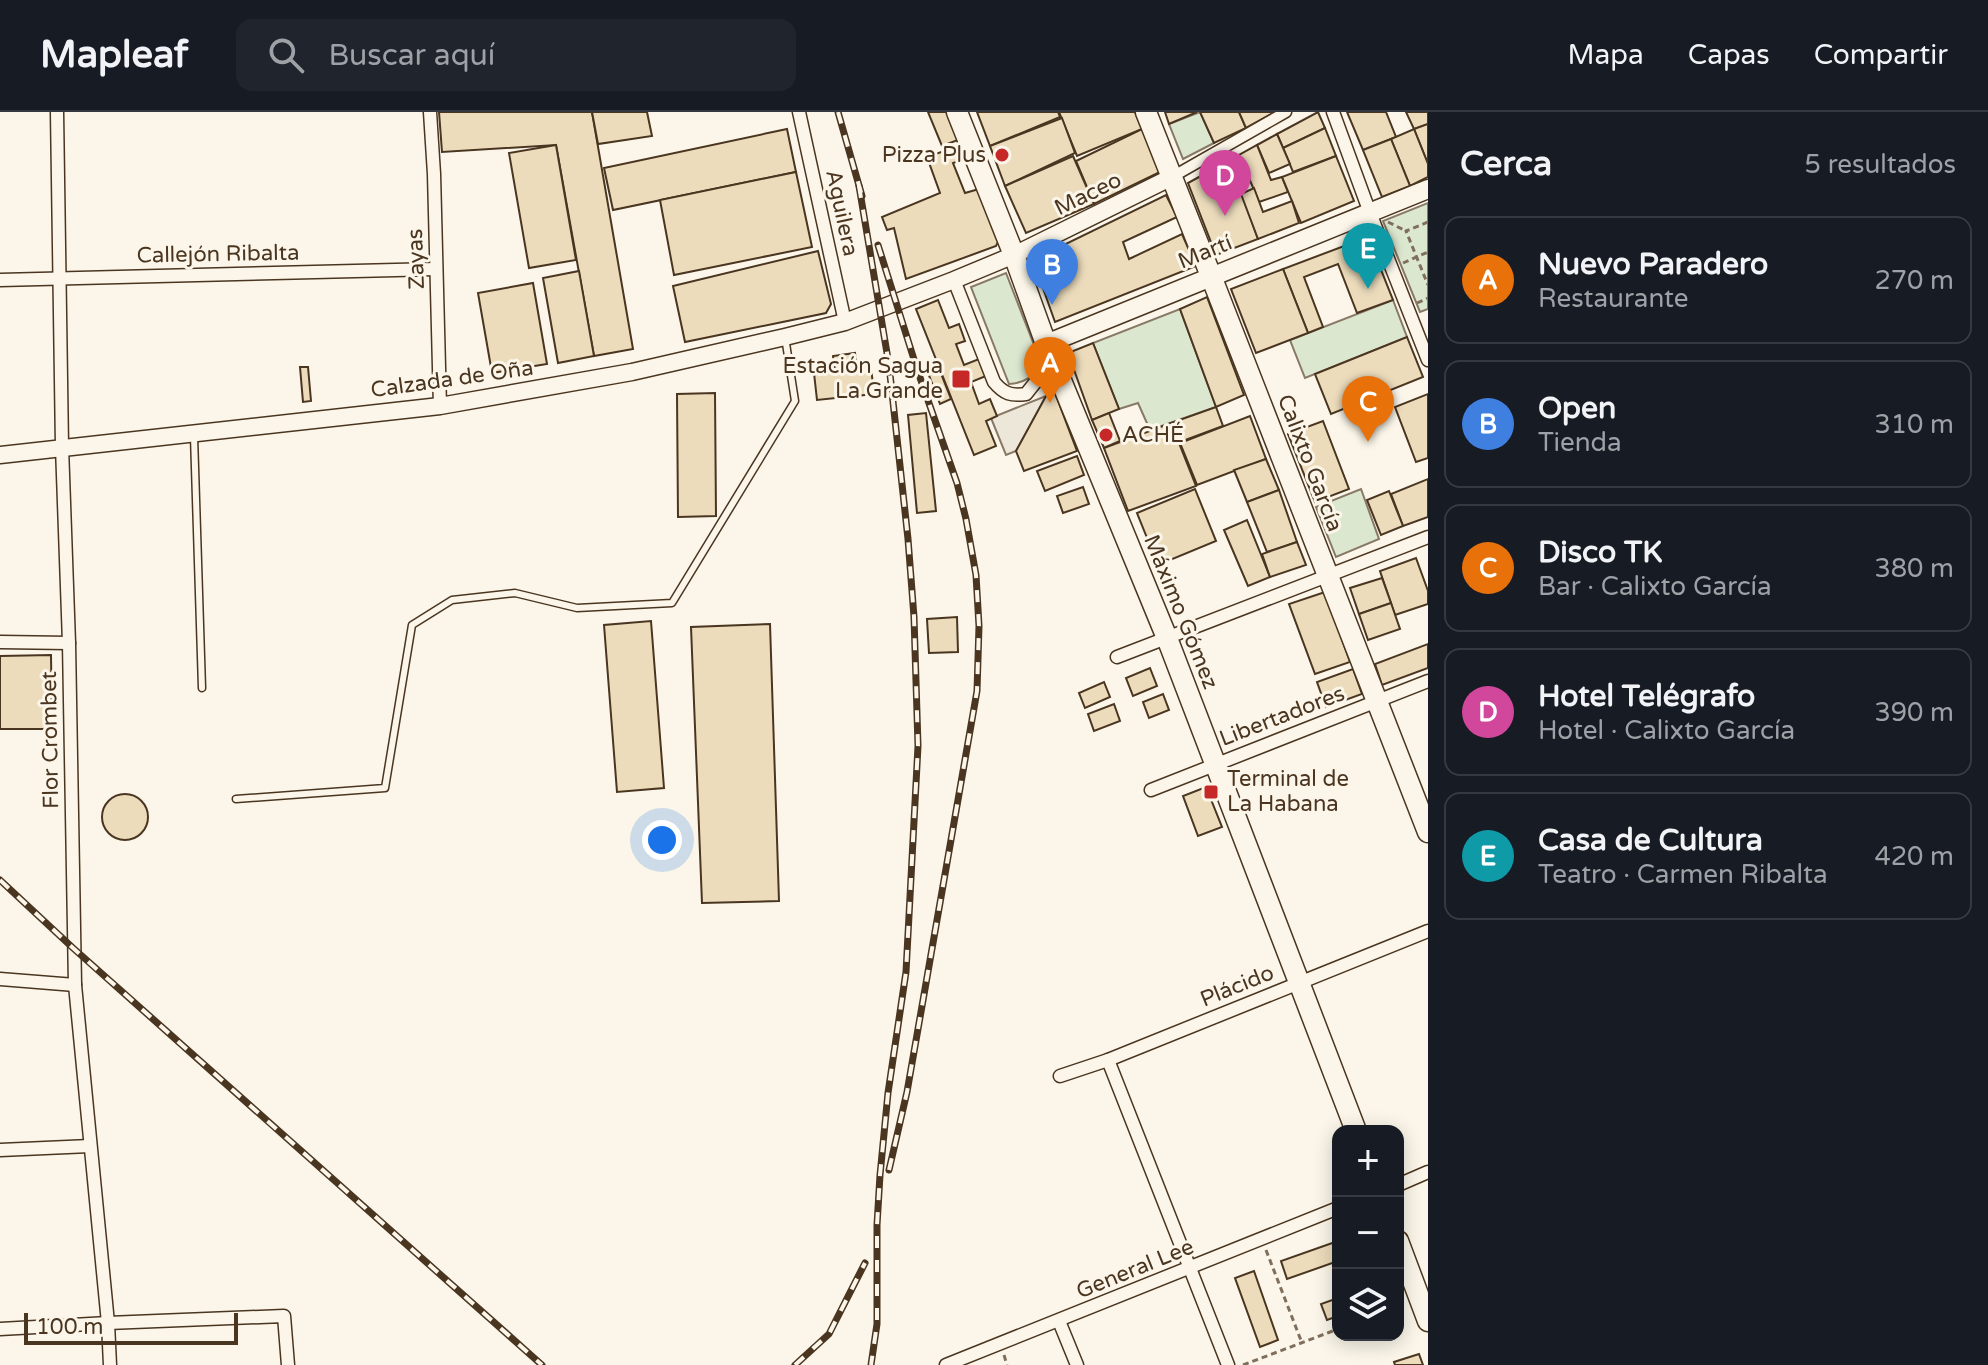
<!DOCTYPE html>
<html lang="es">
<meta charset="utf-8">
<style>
body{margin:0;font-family:"Varela Round",sans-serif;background:#20242c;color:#f1f3f6}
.controls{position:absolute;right:24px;bottom:24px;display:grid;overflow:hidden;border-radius:16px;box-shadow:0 4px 20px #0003}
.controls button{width:72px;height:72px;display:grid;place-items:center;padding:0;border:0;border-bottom:2px solid #363941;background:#171b24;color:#f1f3f6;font:40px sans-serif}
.scale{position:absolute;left:24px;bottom:20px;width:214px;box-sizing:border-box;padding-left:8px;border:4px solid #4a3520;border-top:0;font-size:22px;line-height:28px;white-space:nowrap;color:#4a3520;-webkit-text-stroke:6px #fbf6e9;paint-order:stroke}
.you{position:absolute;left:662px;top:728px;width:28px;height:28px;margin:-20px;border:6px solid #fff;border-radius:50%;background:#1a73e8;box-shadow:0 0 0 12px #1a73e833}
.badge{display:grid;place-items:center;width:52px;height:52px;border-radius:50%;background:#c62828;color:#fff;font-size:26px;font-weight:700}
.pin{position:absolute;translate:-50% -66px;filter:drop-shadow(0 2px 4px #0008)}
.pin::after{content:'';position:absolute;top:42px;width:28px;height:24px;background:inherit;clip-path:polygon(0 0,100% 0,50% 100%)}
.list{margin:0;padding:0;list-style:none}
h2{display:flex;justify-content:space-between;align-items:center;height:104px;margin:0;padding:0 32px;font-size:34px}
h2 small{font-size:26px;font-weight:400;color:#9ea1a6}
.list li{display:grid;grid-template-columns:52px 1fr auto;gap:24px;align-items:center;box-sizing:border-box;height:128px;margin:0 16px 16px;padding:0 16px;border:2px solid #363941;border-radius:16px}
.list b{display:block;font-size:30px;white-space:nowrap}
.list p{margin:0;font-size:26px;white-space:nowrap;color:#9ea1a6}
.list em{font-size:26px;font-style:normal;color:#9ea1a6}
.icon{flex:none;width:44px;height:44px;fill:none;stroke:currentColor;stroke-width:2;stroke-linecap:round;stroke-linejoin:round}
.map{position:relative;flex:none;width:1428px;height:1253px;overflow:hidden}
header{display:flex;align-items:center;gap:48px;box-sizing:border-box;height:112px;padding:0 40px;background:#171b24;border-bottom:2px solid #363941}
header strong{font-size:38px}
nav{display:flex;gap:44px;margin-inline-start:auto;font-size:28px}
.search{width:560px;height:72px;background:#20242c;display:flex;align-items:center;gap:20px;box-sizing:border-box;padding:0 28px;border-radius:16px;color:#9ea1a6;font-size:30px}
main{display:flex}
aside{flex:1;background:#171b24}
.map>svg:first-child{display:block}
</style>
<header>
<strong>Mapleaf</strong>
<div class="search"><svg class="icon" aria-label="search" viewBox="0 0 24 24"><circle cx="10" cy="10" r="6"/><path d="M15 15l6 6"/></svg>Buscar aquí</div>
<nav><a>Mapa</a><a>Capas</a><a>Compartir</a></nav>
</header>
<main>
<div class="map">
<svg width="1428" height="1253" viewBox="0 0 1428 1253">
<rect width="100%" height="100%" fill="#fbf6e9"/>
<g fill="#dce7d0" stroke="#887966" stroke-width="2">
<polygon points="1200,0 1214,31 1183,47 1169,12"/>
<polygon points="1428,91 1428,197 1420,200 1383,109"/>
<path d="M1006 161 1041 251C1033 265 1025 271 1009 272L971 175Z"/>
<polygon points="1393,188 1407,225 1305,266 1290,228"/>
<polygon points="1180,197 1216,295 1150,318 1138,291 1119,297 1093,231"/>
<polygon points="1361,377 1379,427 1336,445 1316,395"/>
</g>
<polygon fill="#ede7d9" stroke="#887966" stroke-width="2" points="1046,284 1016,339 1006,343 991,306"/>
<g fill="#ecdcbc" stroke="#4a3520" stroke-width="2">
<polygon points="439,0 592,0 633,237 594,244 556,33 442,40"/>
<polygon points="592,0 647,0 652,24 598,32"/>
<polygon points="928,0 947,0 958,28 942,34"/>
<polygon points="977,0 1058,0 1060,5 990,34"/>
<polygon points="1059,0 1135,0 1142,17 1077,44"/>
<polygon points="1165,0 1197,0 1169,12"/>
<polygon points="1200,0 1239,0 1246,16 1214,31"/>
<polygon points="1239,0 1275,0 1246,16"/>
<polygon points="1318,0 1325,16 1283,36 1277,22"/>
<polygon points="1347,0 1386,0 1396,25 1363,38"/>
<polygon points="1406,0 1428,0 1428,12 1414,17"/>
<polygon points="1062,6 1075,41 1005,74 990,34"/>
<polygon points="1428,12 1428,52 1414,17"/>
<polygon points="1325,16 1336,44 1293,60 1283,36"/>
<polygon points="787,17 796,60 613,98 604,56"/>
<polygon points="1142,17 1160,60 1094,92 1076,49"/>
<polygon points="1414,17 1428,52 1428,65 1410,74 1391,27"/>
<polygon points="1277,22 1290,52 1269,61 1257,33"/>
<polygon points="1391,27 1410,74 1382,85 1363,38"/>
<polygon points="556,33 576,148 529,156 509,41"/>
<polygon points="961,33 967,46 953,51 965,81 979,77 1000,126 996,134 906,167 894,116 887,118 882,105 940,81 927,45"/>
<polygon points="1257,33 1271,68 1282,65 1288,80 1259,90 1249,66 1237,69 1230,48"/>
<polygon points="1073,44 1094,92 1026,121 1005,74"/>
<polygon points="1336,44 1354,89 1301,111 1282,65"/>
<polygon points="1230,48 1258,127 1216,143 1188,71"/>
<polygon points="796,60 812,135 674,163 660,88"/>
<polygon points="1254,76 1263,100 1292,89 1299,111 1258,127 1241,82"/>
<polygon points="1166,83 1177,105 1123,130 1129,147 1182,122 1196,154 1055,210 1033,148"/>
<polygon points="1368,125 1393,188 1357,201 1338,152 1304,165 1323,215 1308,221 1283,157"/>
<polygon points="818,139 831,192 826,201 685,230 673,174"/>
<polygon points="1283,157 1308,221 1256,241 1231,177"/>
<polygon points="579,159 594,244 558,251 543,166"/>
<polygon points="533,171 547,252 492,261 478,181"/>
<polygon points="1207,185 1244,283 1216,295 1180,197"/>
<polygon points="938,188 949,216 959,212 965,229 956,232 964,253 979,247 986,264 971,270 979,292 990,287 997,304 986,309 996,334 974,343 916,197"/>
<polygon points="1407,225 1423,265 1331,302 1315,262"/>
<polygon points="1093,231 1119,297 1092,308 1068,241"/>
<polygon points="855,241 857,256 871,255 874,282 817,288 814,261 835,259 833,244"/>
<polygon points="936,249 951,287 940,292 925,253"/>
<polygon points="300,255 308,255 311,289 303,290"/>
<polygon points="715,281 716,404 678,405 677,282"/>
<polygon points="1055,281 1077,339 1024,359 1016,339 1046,284"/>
<polygon points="1428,282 1428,346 1416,350 1395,295"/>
<polygon points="1216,295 1223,314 1180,330 1171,311"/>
<polygon points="926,301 936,399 917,401 908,303"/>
<polygon points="1109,301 1120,329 1104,336 1092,308"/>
<polygon points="1250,304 1266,347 1197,373 1180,331"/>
<polygon points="1323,309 1349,377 1315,390 1288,322"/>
<polygon points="1171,311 1196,374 1128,399 1104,336"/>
<polygon points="1077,344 1084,363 1045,379 1037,359"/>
<polygon points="1266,347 1279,378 1247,390 1234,358"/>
<polygon points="1428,367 1428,405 1403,414 1391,382"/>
<polygon points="1083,375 1089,392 1063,401 1057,384"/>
<polygon points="1195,377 1216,429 1158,453 1137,401"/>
<polygon points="1279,378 1297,430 1267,440 1247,390"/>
<polygon points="1389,379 1403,414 1381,423 1367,388"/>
<polygon points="1247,408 1270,465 1248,474 1224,418"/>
<polygon points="1297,430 1306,453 1270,465 1262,442"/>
<polygon points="1416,446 1428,479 1428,492 1395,503 1380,459"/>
<polygon points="1382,466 1391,491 1359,502 1350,476"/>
<polygon points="1325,480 1350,550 1315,562 1289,492"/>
<polygon points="1391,491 1400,517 1368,528 1359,502"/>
<polygon points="957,505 958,540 929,541 927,507"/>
<polygon points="651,509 664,676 617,680 604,513"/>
<polygon points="770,512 779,789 702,791 691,515"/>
<polygon points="1428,532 1428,556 1382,573 1375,552"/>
<polygon points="51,543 52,617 0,617 0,544"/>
<polygon points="1150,556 1157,574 1133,584 1126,566"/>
<polygon points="1353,557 1362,582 1326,595 1317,570"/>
<polygon points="1104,570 1110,585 1085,596 1079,581"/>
<polygon points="1163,582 1169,598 1149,606 1143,590"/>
<polygon points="1114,592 1120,609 1094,619 1088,602"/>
<polygon points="1206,675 1222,715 1198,724 1183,684"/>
<circle cx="125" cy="705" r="23"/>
<polygon points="1338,1129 1338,1149 1287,1167 1281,1149"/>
<polygon points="1254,1159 1278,1228 1260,1235 1235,1166"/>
<polygon points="1338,1186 1338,1204 1327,1208 1321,1192"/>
<polygon points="1419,1242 1423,1253 1395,1253 1394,1250"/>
</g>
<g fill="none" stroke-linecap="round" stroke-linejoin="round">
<g stroke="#4a3520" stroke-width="9">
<g id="service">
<polyline points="194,324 202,576"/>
<polyline points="236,687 385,676 412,513 452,488 515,481 577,496 672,491 795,289 785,225"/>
</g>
</g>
<g stroke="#4a3520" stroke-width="13">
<polyline id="pedestrian" points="1172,65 1286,0"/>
</g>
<g stroke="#4a3520" stroke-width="15">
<g id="minor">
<polyline points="57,0 62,335 69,531 75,873 108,1211 110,1253"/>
<polyline points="430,0 434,62 440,294"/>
<polyline points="799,0 845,210"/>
<polyline points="1333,0 1370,101 1428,248"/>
<polyline points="0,168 436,157"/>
<path d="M954 168 994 270C1004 282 1011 284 1026 282L1053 248"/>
<polyline points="0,530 69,531"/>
<polyline points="1117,545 1428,425"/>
<polyline points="1151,678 1428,569"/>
<polyline points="0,867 75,873"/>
<polyline points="1108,948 1228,1253"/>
<polyline points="1060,964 1108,948 1428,819"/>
<polyline points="0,1038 90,1034"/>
<polyline points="1398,1073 1428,1060"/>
<polyline points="1059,1209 1077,1253"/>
<polyline points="0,1217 108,1211 284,1204 288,1253"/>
<polyline points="946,1253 1338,1096"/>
</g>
</g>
<g stroke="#4a3520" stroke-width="19">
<polyline id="tertiary" points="0,343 440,294 632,260 785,225 845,210 954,168 1014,143 1172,65"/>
</g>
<g stroke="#4a3520" stroke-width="21">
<polyline id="secondary" points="1046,232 1428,77"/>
</g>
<g stroke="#4a3520" stroke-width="23">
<g id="primary">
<polyline points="957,0 1014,143 1046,232 1167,526 1356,1019"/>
<polyline points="1146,0 1211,164 1428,720"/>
<polyline points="1398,1129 1428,1209"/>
</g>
</g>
<g stroke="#7f6f5c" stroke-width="3" stroke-dasharray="6 4" stroke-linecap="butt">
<polyline points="1388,110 1406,119"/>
<polyline points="1428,110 1406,119 1428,173"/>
<polyline points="1403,151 1428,140"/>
<polyline points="1417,191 1428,186"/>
<polyline points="1266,1138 1302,1231"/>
<polyline points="1004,1243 1007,1253"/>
<polyline points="1243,1253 1338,1217"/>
</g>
<use href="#service" stroke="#fbf6e9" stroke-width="6"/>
<use href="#pedestrian" stroke="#fbf6e9" stroke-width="10"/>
<use href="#minor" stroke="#fbf6e9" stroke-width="12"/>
<use href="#tertiary" stroke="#fbf6e9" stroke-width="16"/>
<use href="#secondary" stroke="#fbf6e9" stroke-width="18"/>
<use href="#primary" stroke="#fbf6e9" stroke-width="20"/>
<g stroke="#4a3520" stroke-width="7">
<g id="rail">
<polyline points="838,0 862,84"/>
<polyline points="859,74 889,253 908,427 914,505 918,634 906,860 888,981 880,1063 877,1113 877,1212 871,1253"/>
<polyline points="878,133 917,257 957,371 966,407 976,463 979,514 977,579 907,980 889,1058"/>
<polyline points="0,768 73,836 542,1253"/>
<polyline points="795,1253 829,1222 865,1151"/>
</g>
</g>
<use href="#rail" stroke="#fbf6e9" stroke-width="4" stroke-dasharray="12" stroke-linecap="butt"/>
</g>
<g fill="#c62828" stroke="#fbf6e9" stroke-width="3">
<circle cx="1002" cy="43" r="8"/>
<rect x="951" y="257" width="20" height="20" rx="4"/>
<circle cx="1106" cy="323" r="8"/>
<rect x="1203" y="672" width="16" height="16" rx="4"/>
</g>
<g text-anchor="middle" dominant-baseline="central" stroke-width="6" stroke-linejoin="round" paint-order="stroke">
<g font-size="22" fill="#4a3520" stroke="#fbf6e9" text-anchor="end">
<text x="986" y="43">Pizza Plus</text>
<text x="943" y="254">Estación Sagua<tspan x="943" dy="25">La Grande</tspan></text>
<text x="1122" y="323" text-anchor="start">ACHÉ</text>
<text x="1227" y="667" text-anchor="start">Terminal de<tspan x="1227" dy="25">La Habana</tspan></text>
</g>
<g font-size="22" fill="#4a3520" stroke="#fbf6e9">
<text transform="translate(1088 82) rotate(-26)">Maceo</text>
<text transform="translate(842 101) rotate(78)">Aguilera</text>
<text transform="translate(1205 140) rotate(-22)">Martí</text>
<text transform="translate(218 142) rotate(-1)">Callejón Ribalta</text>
<text transform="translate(416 147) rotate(-92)">Zayas</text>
<text transform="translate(452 267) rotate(-8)">Calzada de Oña</text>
<text transform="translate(1310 351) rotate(69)">Calixto García</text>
<text transform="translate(1181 500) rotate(68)">Máximo Gómez</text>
<text transform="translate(1282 604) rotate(-21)">Libertadores</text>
<text transform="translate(50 628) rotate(-91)">Flor Crombet</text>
<text transform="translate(1237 874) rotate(-22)">Plácido</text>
<text transform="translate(1135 1157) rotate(-22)">General Lee</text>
</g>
</g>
</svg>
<div class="controls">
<button>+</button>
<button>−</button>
<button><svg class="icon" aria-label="layers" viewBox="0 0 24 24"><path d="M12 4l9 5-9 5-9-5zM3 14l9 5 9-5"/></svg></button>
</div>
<div class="scale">100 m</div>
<div class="you"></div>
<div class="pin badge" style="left:1050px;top:291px;background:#e8710a">A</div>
<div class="pin badge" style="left:1052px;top:193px;background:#3f7fe0">B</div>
<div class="pin badge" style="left:1368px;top:330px;background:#e8710a">C</div>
<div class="pin badge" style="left:1225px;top:104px;background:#d1479c">D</div>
<div class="pin badge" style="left:1368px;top:177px;background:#0f9aa8">E</div>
</div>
<aside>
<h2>Cerca<small>5 resultados</small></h2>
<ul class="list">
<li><span class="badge" style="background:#e8710a">A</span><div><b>Nuevo Paradero</b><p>Restaurante</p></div><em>270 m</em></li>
<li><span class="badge" style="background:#3f7fe0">B</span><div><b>Open</b><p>Tienda</p></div><em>310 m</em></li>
<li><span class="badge" style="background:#e8710a">C</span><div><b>Disco TK</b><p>Bar · Calixto García</p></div><em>380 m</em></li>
<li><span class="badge" style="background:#d1479c">D</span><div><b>Hotel Telégrafo</b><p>Hotel · Calixto García</p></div><em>390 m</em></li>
<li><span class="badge" style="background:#0f9aa8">E</span><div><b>Casa de Cultura</b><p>Teatro · Carmen Ribalta</p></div><em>420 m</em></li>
</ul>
</aside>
</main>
